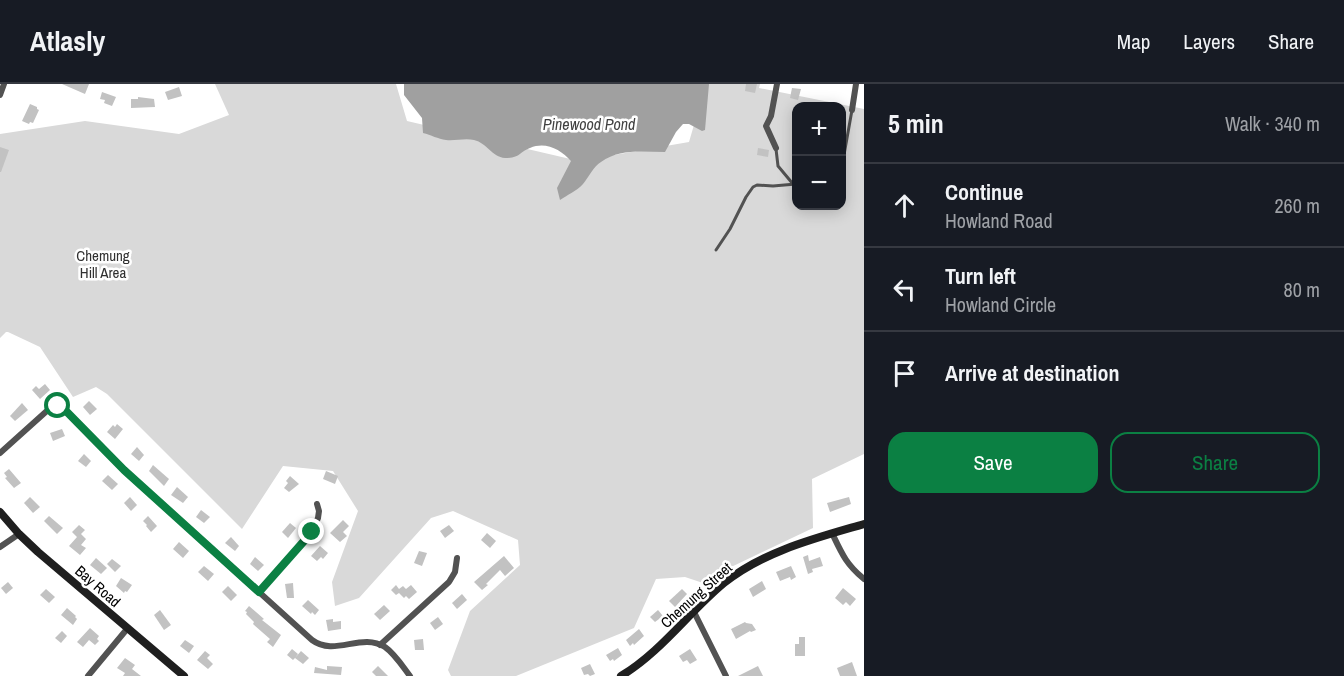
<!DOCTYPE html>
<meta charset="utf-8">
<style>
body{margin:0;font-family:"Archivo Narrow",sans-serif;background:#242831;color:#f1f3f6}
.controls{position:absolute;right:18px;top:18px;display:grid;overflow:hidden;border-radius:12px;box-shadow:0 3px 15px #0003}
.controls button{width:54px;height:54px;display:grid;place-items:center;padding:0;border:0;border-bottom:2px solid #363941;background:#171b24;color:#f1f3f6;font:30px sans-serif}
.stop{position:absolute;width:18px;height:18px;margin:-14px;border:4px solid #0b8043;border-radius:50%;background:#fff}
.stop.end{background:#0b8043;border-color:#fff;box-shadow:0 2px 6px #0008}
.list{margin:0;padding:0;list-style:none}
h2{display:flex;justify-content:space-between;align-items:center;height:78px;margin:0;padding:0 24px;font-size:26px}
h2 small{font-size:20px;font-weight:400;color:#9ea1a6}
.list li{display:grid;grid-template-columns:39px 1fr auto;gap:18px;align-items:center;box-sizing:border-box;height:84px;padding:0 24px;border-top:2px solid #363941}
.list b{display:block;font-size:22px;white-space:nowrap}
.list p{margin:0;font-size:20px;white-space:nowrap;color:#9ea1a6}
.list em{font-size:20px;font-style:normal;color:#9ea1a6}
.actions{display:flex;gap:12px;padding:18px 24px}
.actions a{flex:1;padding:14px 0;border:2px solid #0b8043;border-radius:18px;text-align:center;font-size:21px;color:#0b8043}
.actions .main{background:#0b8043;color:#fff}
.icon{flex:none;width:33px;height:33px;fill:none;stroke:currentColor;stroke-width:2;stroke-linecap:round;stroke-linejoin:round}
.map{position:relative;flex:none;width:864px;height:592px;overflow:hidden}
header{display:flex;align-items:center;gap:36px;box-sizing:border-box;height:84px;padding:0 30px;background:#171b24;border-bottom:2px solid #363941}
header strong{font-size:28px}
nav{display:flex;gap:33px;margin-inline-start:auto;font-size:21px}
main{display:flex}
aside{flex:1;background:#171b24}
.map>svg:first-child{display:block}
</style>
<header>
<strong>Atlasly</strong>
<nav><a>Map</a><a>Layers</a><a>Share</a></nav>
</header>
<main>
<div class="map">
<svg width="864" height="592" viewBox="0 0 864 592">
<rect width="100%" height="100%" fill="#fff"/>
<path fill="#d9d9d9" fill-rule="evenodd" d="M215 0H396L407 37 579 77 689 58 706 0H760L759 4 864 25V370L812 395 813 444 727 485 728 488 712 502 685 493 656 495 634 544 516 592H451L448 586 470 527 520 481 518 456 453 427 431 434 359 514 335 522 332 498 358 427 333 387 283 382 242 445 107 310 96 303 73 313 40 263 8 248H6L0 254V50L85 37 179 50 229 31ZM796 22H842V122H796Z"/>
<path fill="#a0a0a0" d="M404 0H709L705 46 702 47 689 40H683L676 48 665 68C643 68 620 64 601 78 593 83 589 93 583 100 577 107 567 111 560 116L557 104 571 77C561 66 546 57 530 64 519 68 521 74 505 74 492 73 487 59 474 56 465 54 455 57 446 56 438 55 431 51 423 49L422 34 404 11Z"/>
<g fill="#c2c2c2">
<polygon points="62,0 89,0 85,10"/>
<polygon points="746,0 757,0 755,9 745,7"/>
<polygon points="179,3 182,12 168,16 165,8"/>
<polygon points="792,4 801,5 798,16 790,14"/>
<polygon points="102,8 116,13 112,22 104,19 105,16 100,15"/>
<polygon points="138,13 154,15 155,23 131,24 131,15 138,15"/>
<polygon points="30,20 37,23 37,25 39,26 33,39 30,38 29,40 22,37"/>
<polygon points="0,63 9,66 1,88 0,88"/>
<polygon points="758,64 769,66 768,73 757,71"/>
<polygon points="45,300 50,306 40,315 32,306 36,302 39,305"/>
<polygon points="89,317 97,325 90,331 83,323"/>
<polygon points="22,319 28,326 15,337 10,332"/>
<polygon points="117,340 123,345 115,355 107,348 113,341 115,343"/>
<polygon points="62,345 65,352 53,357 50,349"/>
<polygon points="137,363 144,371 139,377 131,370"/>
<polygon points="84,370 91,377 86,383 78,377"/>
<polygon points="153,381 169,395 164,402 149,387"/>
<polygon points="9,385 21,399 14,404 5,394 7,393 4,389"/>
<polygon points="326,387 338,392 335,400 323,395"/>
<polygon points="108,391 118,400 112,406 102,397"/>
<polygon points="290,392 299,400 289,408 284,404 288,399 286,397"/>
<polygon points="177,403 188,413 183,419 171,411"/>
<polygon points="30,413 40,423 33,429 24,419"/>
<polygon points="130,413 137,421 131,427 124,419"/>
<polygon points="849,413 851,420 830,428 827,419"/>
<polygon points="201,426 210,433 204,439 196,433"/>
<polygon points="49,432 63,444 57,450 44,437"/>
<polygon points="148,432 157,442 151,448 146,442 147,441 143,437"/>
<polygon points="343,436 349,442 343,448 347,452 340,458 330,449"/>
<polygon points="290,439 296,444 288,454 282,448"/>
<polygon points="79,441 85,446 81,450 86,455 81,461 86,464 80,471 69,462 77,453 72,448"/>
<polygon points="449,441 454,447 445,454 440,447"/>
<polygon points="487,449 496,457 490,464 481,456"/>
<polygon points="231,453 239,462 235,467 225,459"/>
<polygon points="179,458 189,467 183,474 173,465"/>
<polygon points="320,462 328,469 323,475 321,473 317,477 311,472"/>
<polygon points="419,467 427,469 422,482 414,479"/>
<polygon points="808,471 809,477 820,473 823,482 812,485 813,488 808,490 803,473"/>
<polygon points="504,472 514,484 505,492 500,486 486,500 488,501 482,506 474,498"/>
<polygon points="255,473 264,481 258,487 250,480"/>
<polygon points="96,474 107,484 101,490 90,481"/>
<polygon points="112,475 121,482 115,488 107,480"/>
<polygon points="204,482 214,490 208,497 198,488"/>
<polygon points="791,482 796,493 791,496 790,493 780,497 776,488"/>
<polygon points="121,494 132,501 127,508 125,507 124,509 116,502"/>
<polygon points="762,497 766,505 753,513 749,505"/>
<polygon points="8,498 13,504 6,510 1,504"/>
<polygon points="293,499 294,514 287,514 285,500"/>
<polygon points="396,501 399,505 403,502 406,505 411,501 417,508 409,515 406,512 404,514 399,509 396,511 391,506"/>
<polygon points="228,502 237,511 231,517 222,508"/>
<polygon points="843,504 856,515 850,522 846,518 843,521 835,514"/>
<polygon points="46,505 55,513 49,519 40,511"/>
<polygon points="682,505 687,510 675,523 669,517"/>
<polygon points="462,510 467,516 457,525 452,519"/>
<polygon points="308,516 319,526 315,531 312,528 311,530 302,522"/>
<polygon points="384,521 390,527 380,536 374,530"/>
<polygon points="249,522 264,535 262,536 281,551 273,563 267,558 270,555 253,540 254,538 246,530 247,528 245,527"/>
<polygon points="67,524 76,532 75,533 77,535 73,541 61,531"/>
<polygon points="160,526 171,541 164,546 154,531"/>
<polygon points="658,526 663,532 655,538 650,533"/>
<polygon points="438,533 443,540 435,546 430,539"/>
<polygon points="333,535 333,538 341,537 341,545 328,547 326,536"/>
<polygon points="745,538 746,539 752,540 756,546 751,548 750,547 736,555 731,545"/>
<polygon points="90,544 99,552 97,555 99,557 95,561 89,556 83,563 77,558"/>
<polygon points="639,545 644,552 634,561 633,559 630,562 626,556"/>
<polygon points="62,547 67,552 61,559 55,554"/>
<polygon points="799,553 805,553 805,572 795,572 795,560 799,560"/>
<polygon points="423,555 424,566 415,566 414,556"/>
<polygon points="185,556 194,562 189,569 180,562"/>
<polygon points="618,564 622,571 614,577 613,575 610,577 606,571"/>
<polygon points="292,565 298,570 295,574 301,567 309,574 303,580 295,574 293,576 287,571"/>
<polygon points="690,565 697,576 690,580 687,576 683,578 679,572"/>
<polygon points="205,567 210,571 207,574 213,580 208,585 197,576"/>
<polygon points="125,574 135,581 132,585 141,592 123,592 125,589 117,584"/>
<polygon points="852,578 857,592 840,592 837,584"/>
<polygon points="590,580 595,590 590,592 588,590 584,591 581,584"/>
<polygon points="327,582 342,583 341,591 314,589 315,583 327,586"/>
<polygon points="378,582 388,592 376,592 372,588"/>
<polygon points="758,582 763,592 738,592"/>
</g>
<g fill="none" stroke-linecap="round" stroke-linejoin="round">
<g stroke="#525252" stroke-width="3">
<polyline points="776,65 778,82 793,100"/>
<polyline points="842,82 852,26"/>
<polyline points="716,166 730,145 746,113 753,103 757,101 773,102 796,100"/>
</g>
<g stroke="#525252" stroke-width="6">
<polyline points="0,11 4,0"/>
<polyline points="852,26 856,0"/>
<polyline points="776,64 766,42 771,32 777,0"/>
<path d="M0 369 49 325 54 322 64 325 124 386 312 556C335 573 361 548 385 563 395 570 403 583 410 592"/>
<path d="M832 449C842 470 846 480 864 495"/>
<polyline points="0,463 19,450"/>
<polyline points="259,508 312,448 318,434 319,427 317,420"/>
<polyline points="694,528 726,592"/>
<polyline points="380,561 449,498 455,488 457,474"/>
<polyline points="88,592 127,545"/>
</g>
<g stroke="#1f1f1f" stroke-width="8">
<polyline points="0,428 19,450 38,468 184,592"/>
<path d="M621 592C661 568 689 528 724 499 764 467 816 454 864 440"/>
</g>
</g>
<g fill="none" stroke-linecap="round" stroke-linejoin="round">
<polyline stroke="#0b8043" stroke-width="8" points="58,322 67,328 124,386 259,508 312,448"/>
</g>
<g text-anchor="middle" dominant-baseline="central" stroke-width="5" stroke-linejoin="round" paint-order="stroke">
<g font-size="15" fill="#303030" stroke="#fff">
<text x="103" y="171">Chemung<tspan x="103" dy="17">Hill Area</tspan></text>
</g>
<g font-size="15" fill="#000" stroke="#fff">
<text transform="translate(98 502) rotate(41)">Bay Road</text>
<text transform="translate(696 511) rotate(-42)">Chemung Street</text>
</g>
<g font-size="16" font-style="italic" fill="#414141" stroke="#fff">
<text x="589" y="40">Pinewood Pond</text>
</g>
</g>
</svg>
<div class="controls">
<button>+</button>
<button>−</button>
</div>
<div class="stop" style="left:58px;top:322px"></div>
<div class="stop end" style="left:312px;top:448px"></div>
</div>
<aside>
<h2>5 min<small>Walk · 340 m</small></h2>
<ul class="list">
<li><svg class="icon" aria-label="ahead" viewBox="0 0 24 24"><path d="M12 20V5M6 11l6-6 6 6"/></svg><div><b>Continue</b><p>Howland Road</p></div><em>260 m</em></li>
<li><svg class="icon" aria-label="left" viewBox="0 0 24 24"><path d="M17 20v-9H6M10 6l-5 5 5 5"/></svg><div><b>Turn left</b><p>Howland Circle</p></div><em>80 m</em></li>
<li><svg class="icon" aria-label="arrive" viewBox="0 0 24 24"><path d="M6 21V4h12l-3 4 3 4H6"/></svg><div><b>Arrive at destination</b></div></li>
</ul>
<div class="actions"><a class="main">Save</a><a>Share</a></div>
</aside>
</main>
